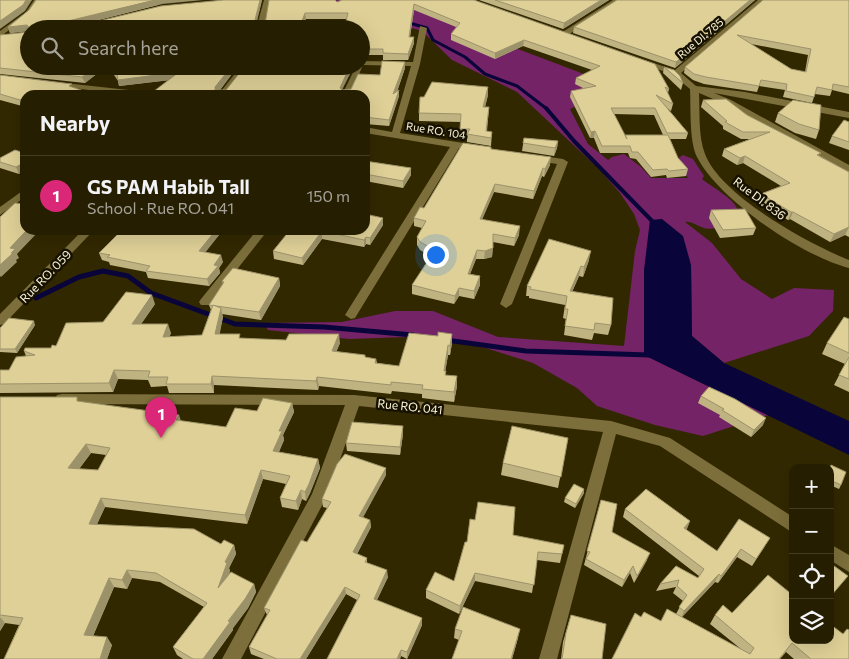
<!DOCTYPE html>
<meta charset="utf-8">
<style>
body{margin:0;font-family:Commissioner,sans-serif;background:#322b0f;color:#f1f3f6}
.controls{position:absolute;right:15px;bottom:15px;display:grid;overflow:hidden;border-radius:10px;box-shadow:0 5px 20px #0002}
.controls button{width:45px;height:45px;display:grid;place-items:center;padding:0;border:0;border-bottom:1px solid #423c22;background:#261e00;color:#f1f3f6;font:25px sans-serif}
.you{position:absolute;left:435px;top:254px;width:18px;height:18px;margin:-12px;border:4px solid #fff;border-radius:50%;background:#1a73e8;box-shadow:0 0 0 8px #1a73e833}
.badge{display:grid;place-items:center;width:32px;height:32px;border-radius:50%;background:#db2777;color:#fff;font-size:16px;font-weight:700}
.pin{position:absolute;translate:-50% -41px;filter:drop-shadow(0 1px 2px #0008)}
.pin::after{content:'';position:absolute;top:26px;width:18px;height:15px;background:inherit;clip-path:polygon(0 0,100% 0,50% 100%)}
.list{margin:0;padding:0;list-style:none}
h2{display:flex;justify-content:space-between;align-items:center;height:65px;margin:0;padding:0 20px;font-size:21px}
h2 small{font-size:16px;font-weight:400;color:#a4a299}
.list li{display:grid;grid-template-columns:32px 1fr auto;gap:15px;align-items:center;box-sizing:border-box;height:80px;padding:0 20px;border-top:1px solid #423c22}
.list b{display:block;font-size:19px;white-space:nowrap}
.list p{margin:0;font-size:16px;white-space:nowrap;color:#a4a299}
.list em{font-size:16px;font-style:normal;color:#a4a299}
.icon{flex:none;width:28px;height:28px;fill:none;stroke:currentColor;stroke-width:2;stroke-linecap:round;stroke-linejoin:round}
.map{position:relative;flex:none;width:849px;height:659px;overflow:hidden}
.search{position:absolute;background:#261e00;box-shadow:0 5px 20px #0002;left:20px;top:20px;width:350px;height:55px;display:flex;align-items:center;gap:12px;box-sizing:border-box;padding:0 18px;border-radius:28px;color:#a4a299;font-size:19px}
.panel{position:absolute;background:#261e00;box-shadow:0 5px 20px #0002;left:20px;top:90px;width:350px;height:145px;border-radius:15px}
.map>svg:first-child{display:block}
</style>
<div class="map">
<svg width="849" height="659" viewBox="0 0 849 659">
<rect width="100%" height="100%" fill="#322800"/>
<path fill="#742366" d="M336 0H388L605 82 589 100 570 109 588 144 608 160 612 157 624 154 641 167 651 178H688L675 160 683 155 693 159 704 176 702 179C713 188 736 199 739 213 729 221 718 232 704 228 697 226 692 221 685 222L712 243 741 279 772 299 794 288 834 290 833 311 809 336 724 363 692 336 691 265 644 355 768 415 703 436 655 425 597 406 577 388 533 363 486 348 452 342 407 337 349 339 268 330 263 323 342 322 395 311H433L498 337 624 346 635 251 640 230 634 214 620 193 599 169 517 92 452 60 422 31 373 17 333 3Z"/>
<polygon fill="#09043a" points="662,219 683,236 691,265 692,336 724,363 849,421 849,455 644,355 644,270 650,220"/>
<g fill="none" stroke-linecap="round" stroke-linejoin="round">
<polyline stroke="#09043a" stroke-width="3" points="406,22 427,28 433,40 465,57 485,74 517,86 547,109"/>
<polyline stroke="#09043a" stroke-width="4" points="546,108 574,141 654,223"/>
<g stroke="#09043a" stroke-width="5">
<polyline points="36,298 79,277 103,271 128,276 151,293 235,324 324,327 413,335"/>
<polyline points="446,340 526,351 649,355"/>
</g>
<g fill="#7c6f3b" fill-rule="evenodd">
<polygon points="34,0 40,0 30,14 0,37 0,31 26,12"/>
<polygon points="264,0 270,0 264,29 256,29"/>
<polygon points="613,0 621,0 568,35 561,33"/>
<path d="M758 0H765L681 73 696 86 745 92 849 112V118L714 93 731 100 849 165V172L725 104 699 93C700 112 698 136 705 154 721 196 809 244 849 260V268C802 256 719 200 697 157 689 141 691 107 690 89L673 75 637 61 641 59 675 70Z"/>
<polygon points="343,20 347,22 345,29 337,29 339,22"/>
<polygon points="420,26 427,28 420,64 400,133 476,145 481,148 476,151 459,148 355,318 351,319 345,315 450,147 365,133 365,127 392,132 411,66 363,65 350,95 342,95 356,66 361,66 361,61 413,62"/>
<polygon points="241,66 249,66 226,95 218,95"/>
<polygon points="55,82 147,92 151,95 127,95 58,86 54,84"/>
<polygon points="535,155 563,159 568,162 512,304 506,308 500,304 557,164 532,160 532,156"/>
<polygon points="25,189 25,197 0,215 0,207"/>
<polygon points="83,230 94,230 4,324 0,325 0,314"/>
<polygon points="257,230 268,230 209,305 201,305 199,302 201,299"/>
<polygon points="62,394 354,395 611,421 670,438 793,517 793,533 660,446 616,434 557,659 539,659 603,432 359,406 327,496 241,659 222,659 312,494 345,405 62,404 57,403 55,399 57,395"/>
<polygon points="830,544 849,555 849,572 830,560"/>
</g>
</g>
<g fill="#c0b382" fill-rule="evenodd">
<path d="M224 0H262L256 24H265L337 2 474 0 669 89 668 93 673 104 671 111 667 108 688 133 686 139H670L678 158 688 169 686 176 667 178 666 175 651 177 636 159 630 158 628 153H600L594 138H590L570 97 571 91 585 89 575 84 576 78 592 70 523 46 495 59 451 40V34L456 27 414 10 410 37H414V43L408 60H383V55H361V29L347 19H306L302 29H29L107 66 85 83 0 74V35L28 32V31L10 33 8 27 162 4 79 25H82ZM614 114 654 115 663 135 625 136Z"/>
<polygon points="479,0 609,0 563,29"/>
<polygon points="617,0 755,0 675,68 573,33 574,27"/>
<path d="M763 0H849V94L832 90 830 96 815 94 812 103 783 97 785 90 759 86 757 92 704 84 693 80 684 73 685 67ZM751 44 808 55 805 72 791 69Z"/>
<polygon points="108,66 238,66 220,90 342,90 351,89 380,75 405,68 397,92 399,90 399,96 389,126 365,124 365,95 149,95 169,80 119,86 118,81"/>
<polygon points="664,67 683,83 681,90 663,73"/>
<polygon points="0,75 25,95 25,104 22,106 0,100"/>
<polygon points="488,95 485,107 489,107 487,131 492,132 491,146 467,142 467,137 460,137 461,122 419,121 419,113"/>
<polygon points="703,100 747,115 849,172 849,237 845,235 830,242 790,219 788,220 758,202 761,194 781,186 743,163 737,165 722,156 724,149 750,139 741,139 723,129 723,126 701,107"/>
<polygon points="778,113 819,130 816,139 795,133 775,122"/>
<polygon points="849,122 849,150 829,143 832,136"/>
<polygon points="524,138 558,141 557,148 554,156 522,151"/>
<polygon points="491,149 550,165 544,177 542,176 533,199 494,192 482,219 519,235 514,246 493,242 492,257 484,259 476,259 470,274 480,276 480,285 474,299 459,296 454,304 412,294 412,285 431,256 420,250 417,245 417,237 422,228 414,226 414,218 424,208"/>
<polygon points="15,150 19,174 0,168 0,158"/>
<polygon points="365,161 411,168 411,175 403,188 365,181"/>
<polygon points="711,210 756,228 753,235 720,238 709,218"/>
<polygon points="383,225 370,245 366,244 364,247 322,239 303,265 274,259 273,251 306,231"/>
<polygon points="120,230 223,230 205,252 223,262 219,268 220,273 209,286 148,278 146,272 110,265 109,262 102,260 99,253 121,231"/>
<polygon points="589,260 583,277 579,276 572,292 611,325 608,335 594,333 592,340 564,335 566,319 563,318 565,305 529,298 529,296 526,296 527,286"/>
<polygon points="279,278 280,286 261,320 222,314 223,317 219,334 241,338 340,343 336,352 376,359 377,363 399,366 438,336 452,334 452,343 450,355 448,355 445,371 446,375 457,386 454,402 422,398 422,394 392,391 391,394 319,386 318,390 214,385 214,393 169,393 167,386 151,387 148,380 118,379 113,392 0,393 0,370 9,370 26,356 24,351 51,348 103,322 155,304 141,324 171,333 169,337 202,335 211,310 209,305 223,284 222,281"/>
<polygon points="849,319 849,392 834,385 845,364 822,354 827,343"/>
<polygon points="35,325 17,353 0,352 0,328"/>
<polygon points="701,396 763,425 751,437 719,417 720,415 698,403"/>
<path d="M0 397 79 402 181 421 226 427 257 411 292 403 294 412 283 435 284 440 279 452 318 459 320 468 310 493 306 501 302 499 298 510 282 507 280 498 286 484 263 479 247 524 105 507 97 524 221 544 234 545 236 554 229 568 230 571 229 573 254 584 256 592 248 608 233 628V630L212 659H183L177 655 173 647 204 607 160 582 132 578 127 589 114 587 93 636 112 645 107 659H4L19 625 5 623 0 631ZM91 453 106 455 98 470 79 469Z"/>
<polygon points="403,426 403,434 400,455 347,451 346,443"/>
<polygon points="568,438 558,488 501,475 503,463"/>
<polygon points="831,465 841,485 839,489 830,485 830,468"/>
<polygon points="386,475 363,517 370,520 371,527 357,554 367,558 367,563 388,577 377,600 422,618 422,625 407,659 401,656 400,659 327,659 357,600 346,594 306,659 264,659 251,654 249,647 267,615 264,608 307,542 327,508 323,507 322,499"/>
<polygon points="584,489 584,493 575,508 564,502 565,498"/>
<polygon points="601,500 612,532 647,560 634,583 630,573 622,587 584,565"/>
<polygon points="625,509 690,521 686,530 717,551 765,546 752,566 737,557 718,583 715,582 682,617 741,649 710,624 715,615 732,613 793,640 843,634 849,659 794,659 786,652 780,659 612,659 641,617 661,621 676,614 683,601 673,593 676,587 656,591 660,584 676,566 698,578 699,576 623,517"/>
<polygon points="513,535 562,554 560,563 537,560 532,593 475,581 459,614 426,598 426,590 454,581 467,542"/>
<polygon points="571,615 602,659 561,659 563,642"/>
<polygon points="455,629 518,638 512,659 452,659 459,640 454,638"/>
</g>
<g fill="#9c926a">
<polygon points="26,0 32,0 25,11 0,29 0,21"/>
<polygon points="155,0 203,0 162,4 70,27 66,23 68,21"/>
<polygon points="260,0 262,0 256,25 254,25"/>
<polygon points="601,0 609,0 563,29 564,23"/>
<polygon points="750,0 755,0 675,68 676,62"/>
<polygon points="414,4 414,10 409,43 409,37"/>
<polygon points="305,13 306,19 302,29 299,29"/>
<polygon points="27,25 29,31 10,33 8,27"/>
<polygon points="414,37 414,43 408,60 408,54"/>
<polygon points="524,40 523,46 495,59 495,53"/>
<polygon points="405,62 405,68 394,100 393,94"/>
<polygon points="97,66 107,66 85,83 82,77"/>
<polygon points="232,66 238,66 217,94 215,87"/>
<polygon points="350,66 354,66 340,94 340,88"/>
<polygon points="179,72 180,79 119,86 118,80"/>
<polygon points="488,87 488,95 483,114 483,107"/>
<polygon points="399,90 399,96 389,126 389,120"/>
<polygon points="24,97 25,104 22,106 20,100"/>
<polygon points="595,131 594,138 590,138 591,132"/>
<polygon points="558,141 557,148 554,156 555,148"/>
<polygon points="745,156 743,163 737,165 740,158"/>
<polygon points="551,157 550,165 544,177 545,169"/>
<polygon points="25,162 25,171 19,174 16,167"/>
<polygon points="411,168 411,175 403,188 403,181"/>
<polygon points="543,168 542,176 533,199 534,191"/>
<polygon points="495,184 494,192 479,227 480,219"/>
<polygon points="791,212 793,212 790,219 788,220"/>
<polygon points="383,218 383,225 370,245 370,238"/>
<polygon points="520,226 519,235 514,246 515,238"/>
<polygon points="849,227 845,235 830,242 834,234"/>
<polygon points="27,230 40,230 17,254 19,258 16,260 17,262 1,277 0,276 0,265 10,248"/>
<polygon points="216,230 223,230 201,258 199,251"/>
<polygon points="322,231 322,239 303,265 302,258"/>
<polygon points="366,237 366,244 364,247 364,240"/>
<polygon points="493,248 492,257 484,259 485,251"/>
<polygon points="477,250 476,259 467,282 468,274"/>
<polygon points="591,251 589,260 583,277 584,267"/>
<polygon points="221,255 223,262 219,268 220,273 209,286 207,279 214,265"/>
<polygon points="581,266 579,276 568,301 570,291"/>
<polygon points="480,276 480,285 474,299 474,291"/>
<polygon points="279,278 280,286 261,320 259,312"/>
<polygon points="459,288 459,296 454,304 455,296"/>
<polygon points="152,295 155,304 135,333 132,324"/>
<polygon points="221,308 223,317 218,343 215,334"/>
<polygon points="34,321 35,325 17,353 15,349"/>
<polygon points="168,324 171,333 166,346 163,337"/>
<polygon points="339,334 340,343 333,360 332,351"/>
<polygon points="452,334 452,343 450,355 450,346"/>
<polygon points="448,345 448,355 444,380 444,371"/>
<polygon points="114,370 118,379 113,392 109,383"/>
<polygon points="212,376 214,385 214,393 211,384"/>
<polygon points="457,376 457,386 454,402 454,392"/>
<polygon points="317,377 319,386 318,390 316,381"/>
<polygon points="292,403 294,412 283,435 284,440 275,460 273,451 279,431"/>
<polygon points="179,415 182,424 176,420"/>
<polygon points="766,418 763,425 751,437 754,430"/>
<polygon points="403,426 403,434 400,455 400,447"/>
<polygon points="86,444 91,453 73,477 68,468"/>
<polygon points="318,459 320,468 310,493 306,501 305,492"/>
<polygon points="386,468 386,475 360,523 359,516"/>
<polygon points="261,470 263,479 247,524 245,515"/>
<polygon points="584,489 584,493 575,508 576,504"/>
<polygon points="301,490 302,499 298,510 296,501"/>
<polygon points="101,498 105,507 93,533 89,524"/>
<polygon points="370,520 371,527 354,560 353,552"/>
<polygon points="690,521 687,529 681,536 684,528"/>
<polygon points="234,545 236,554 229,568 230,571 221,596 218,588 225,562"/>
<polygon points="741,549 737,557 718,583 721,576"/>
<polygon points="650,553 647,560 634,583 637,576"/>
<polygon points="633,566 630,573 622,587 624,580"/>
<polygon points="127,570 132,578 127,589 122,580"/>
<polygon points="387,570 388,577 374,606 374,599"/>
<polygon points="475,573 475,581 459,614 460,606"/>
<polygon points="719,574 715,582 681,618 684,611"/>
<polygon points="109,578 114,587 90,643 84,635"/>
<polygon points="254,584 256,592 248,608 233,628 233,630 212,659 203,659"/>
<polygon points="345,587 346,594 306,659 300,659"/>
<polygon points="0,617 5,623 0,631"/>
<polygon points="422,618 422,625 407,659 407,652"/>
<polygon points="520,629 518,638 512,659 511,659"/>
<polygon points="107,637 112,645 107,659 100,659"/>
<polygon points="401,650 401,656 400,659 397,659"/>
</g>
<g fill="#dfd097" stroke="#9c926a" fill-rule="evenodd">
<polygon points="0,0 26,0 23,5 0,21"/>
<polygon points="36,0 155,0 68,21 66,23 82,25 161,6 224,0 260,0 254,24 265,24 269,0 335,0 337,2 342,0 474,0 655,64 669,89 665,87 673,104 656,95 688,133 667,133 655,108 611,108 627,139 625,135 668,135 678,158 688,169 669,171 667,169 653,170 638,152 632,152 630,146 602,146 595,131 591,132 571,91 596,86 576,78 600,66 524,40 495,53 451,34 460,23 414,4 409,37 414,37 408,54 383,53 383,49 361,49 361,29 345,29 345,25 348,13 305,13 299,29 266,29 268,26 242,25 240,29 29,29 29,66 97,66 82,77 0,68 0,35 28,32 29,27 27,25 8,27 29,10"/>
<polygon points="495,0 601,0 564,23"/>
<polygon points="617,0 750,0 676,62 574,27"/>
<path d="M763 0H849V87L833 84 832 90 817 87 814 97 786 91 787 84 761 80 759 86 706 77 694 74 685 67ZM737 35 811 49 806 72 791 69Z"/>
<polygon points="382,61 405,62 393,94 399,90 389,120 365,117 365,95 149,95 179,72 118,80 117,75 110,66 232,66 215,87 215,90 226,90 245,66 350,66 340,88 342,90 351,89 358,74 380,75"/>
<polygon points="664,67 674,70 680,76 683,83"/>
<polygon points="0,75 72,84 69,86 90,93 87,95 25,95 25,97 20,100 0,94"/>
<polygon points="432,82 488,87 483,107 489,107 486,131 492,132 491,138 467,134 470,129 460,129 461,114 419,113 420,97 424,97"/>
<polygon points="726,99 747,115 821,153 817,155 849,172 849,227 834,234 793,212 791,212 761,194 790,183 745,156 740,158 724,149 770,132 743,132 725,122 727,121 703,100"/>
<polygon points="793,100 821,105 819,130 799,124 778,113"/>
<polygon points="844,120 849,122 849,142 832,136"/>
<polygon points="524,138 558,141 555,148 523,143"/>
<polygon points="463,143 491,147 491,149 551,157 545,169 543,168 534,191 495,184 480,219 520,226 515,238 493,234 493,248 485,251 477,250 468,274 480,276 474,291 459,288 455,296 412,285 435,250 420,242 417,237 426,221 414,218 420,207 424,208"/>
<polygon points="15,150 25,153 25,162 16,167 0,162 0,158"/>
<polygon points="365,161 411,168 403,181 365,174"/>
<polygon points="15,203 25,204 25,230 27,230 10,248 15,249 11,253 13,253 0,265 0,217"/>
<polygon points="745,209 756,228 723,230 711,210"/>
<polygon points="365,214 383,218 370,238 366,237 364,240 322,231 302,258 273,251 290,230 306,231 307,230 365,230"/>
<polygon points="122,230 216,230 199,251 221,255 214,265 218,266 207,279 146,271 150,266 107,257 110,255 99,253"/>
<polygon points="549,239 591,251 584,267 581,266 570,291 613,298 611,325 595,323 594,330 565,326 568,309 565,309 567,296 530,289 531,287 527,286"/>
<polygon points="233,268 279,278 259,312 209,305 224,282 222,281"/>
<polygon points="126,292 152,295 132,324 168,324 163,337 202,335 213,305 221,308 215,334 240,334 239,338 286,340 289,334 339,334 332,351 365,355 365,357 376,359 375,363 399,366 409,333 438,336 438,332 452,334 450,346 448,345 444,371 446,371 445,375 457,376 454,392 422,389 423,385 391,382 391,385 317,377 316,381 212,376 211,384 166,384 168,377 148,377 150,371 114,370 109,383 0,384 0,370 9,370 16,357 35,355 24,351 25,348 51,348 52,345 56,346 66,323 103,322"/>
<polygon points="844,317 849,319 849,353 827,343"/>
<polygon points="9,318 34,321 15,349 0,349 0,328"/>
<polygon points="849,357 849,379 839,375"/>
<polygon points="709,387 735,399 766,418 754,430 722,410 724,409 701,396"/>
<path d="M0 397H77V401L179 415 176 420 226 427 235 408 257 411 263 398 292 403 279 431H282L273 451 318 459 309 484 305 492 301 490 296 501 280 498 290 476 261 470 245 515 101 498 89 524 194 529 221 544 224 540 234 545 225 562 227 563 218 588 231 572 254 584 245 599 228 621 230 622 203 659H193L173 647 207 603 156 573 127 570 122 580 109 578 84 635 107 637 100 659H4L23 618 0 615ZM86 444 110 448 98 470 68 468Z"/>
<polygon points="352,422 403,426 400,447 346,443"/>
<polygon points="512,426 568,438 561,477 503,463"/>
<polygon points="345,454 386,468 359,516 370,520 353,552 367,558 365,562 387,570 374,599 422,618 407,652 401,650 397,659 327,659 360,595 345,587 300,659 277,659 249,647 270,610 264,608 301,540 307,542 331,502 322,499 337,464"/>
<polygon points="831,465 846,472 841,485 830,480 830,468"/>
<polygon points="574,484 584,489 576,504 565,498"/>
<polygon points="646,489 690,521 684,528 717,551 739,519 770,538 756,559 741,549 721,576 719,574 684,611 679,607 687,595 677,586 679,580 660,584 676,566 698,578 704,569 625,509"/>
<polygon points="601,500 617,504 612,532 650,553 637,576 633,566 624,580 586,559 590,552 587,551"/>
<polygon points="478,502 515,507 513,535 564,545 562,554 538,552 534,585 475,573 460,606 426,590 435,572 454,581 465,542 467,542 470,519 475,520"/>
<polygon points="830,563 848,576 830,597"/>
<polygon points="768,575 789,592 793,589 793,640 830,640 830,624 843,634 847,629 849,630 849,659 811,659 792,643 779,659 612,659 635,613 641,617 644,612 661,621 667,609 750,654 754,648 715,615 723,605 732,613"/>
<polygon points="463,607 520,629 511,659 452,659 462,631 455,629"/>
<polygon points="571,615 606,624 602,659 562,659 566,633"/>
</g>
<g text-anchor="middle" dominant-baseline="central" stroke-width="5" stroke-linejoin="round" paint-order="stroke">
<g font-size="11" fill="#fbf4d8" stroke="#171100">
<text transform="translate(700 38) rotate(-40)">Rue DI. 785</text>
<text transform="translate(436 130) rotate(9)">Rue RO. 104</text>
</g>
<g font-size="12" fill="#fbf4d8" stroke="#171100">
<text transform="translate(760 198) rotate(37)">Rue DI. 836</text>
<text transform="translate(45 276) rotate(-46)">Rue RO. 059</text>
<text transform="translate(410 406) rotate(6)">Rue RO. 041</text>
</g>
</g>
</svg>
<div class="controls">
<button>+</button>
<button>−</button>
<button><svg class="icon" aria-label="locate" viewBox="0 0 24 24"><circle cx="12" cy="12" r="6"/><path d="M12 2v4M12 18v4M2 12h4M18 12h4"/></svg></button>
<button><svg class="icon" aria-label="layers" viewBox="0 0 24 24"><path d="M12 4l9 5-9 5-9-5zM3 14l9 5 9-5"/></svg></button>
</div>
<div class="you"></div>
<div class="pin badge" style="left:161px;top:438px">1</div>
<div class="search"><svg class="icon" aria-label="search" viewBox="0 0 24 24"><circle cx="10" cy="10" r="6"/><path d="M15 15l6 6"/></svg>Search here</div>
<section class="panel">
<h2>Nearby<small></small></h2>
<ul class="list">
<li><span class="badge">1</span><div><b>GS PAM Habib Tall</b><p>School · Rue RO. 041</p></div><em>150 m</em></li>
</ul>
</section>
</div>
